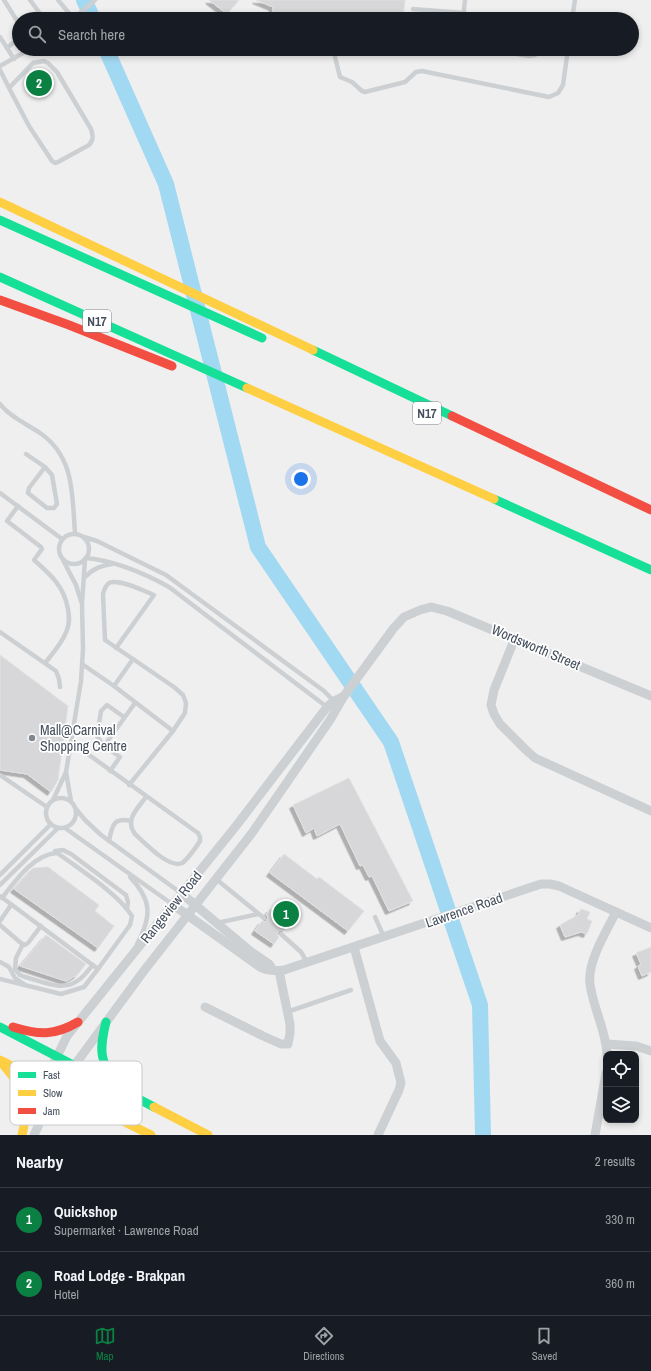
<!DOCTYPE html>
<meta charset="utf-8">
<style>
body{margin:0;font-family:"Archivo Narrow",sans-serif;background:#242831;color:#f1f3f6}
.controls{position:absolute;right:12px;bottom:12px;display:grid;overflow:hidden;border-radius:8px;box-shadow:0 2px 6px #0003}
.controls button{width:36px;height:36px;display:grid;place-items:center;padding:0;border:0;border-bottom:1px solid #363941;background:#171b24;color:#f1f3f6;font:20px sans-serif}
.you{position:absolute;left:301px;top:479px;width:14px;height:14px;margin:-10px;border:3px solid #fff;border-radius:50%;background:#1a73e8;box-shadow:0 0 0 6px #1a73e833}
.badge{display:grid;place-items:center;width:26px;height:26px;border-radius:50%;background:#0b8043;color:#fff;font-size:13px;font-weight:700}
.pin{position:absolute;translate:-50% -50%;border:2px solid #fff;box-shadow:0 1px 4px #0006}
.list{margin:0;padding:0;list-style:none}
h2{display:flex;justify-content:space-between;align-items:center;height:52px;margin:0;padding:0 16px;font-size:17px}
h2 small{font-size:13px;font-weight:400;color:#9ea1a6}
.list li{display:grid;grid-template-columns:26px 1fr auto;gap:12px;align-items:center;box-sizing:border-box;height:64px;padding:0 16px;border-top:1px solid #363941}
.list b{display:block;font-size:15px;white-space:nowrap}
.list p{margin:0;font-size:13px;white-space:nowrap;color:#9ea1a6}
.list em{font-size:13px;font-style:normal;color:#9ea1a6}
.icon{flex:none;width:22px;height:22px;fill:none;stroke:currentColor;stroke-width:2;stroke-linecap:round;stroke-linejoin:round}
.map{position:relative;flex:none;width:651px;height:1135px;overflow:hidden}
.search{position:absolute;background:#171b24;box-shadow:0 2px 6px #0003;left:12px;right:12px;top:12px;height:44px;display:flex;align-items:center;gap:10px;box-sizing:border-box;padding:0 14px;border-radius:22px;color:#9ea1a6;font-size:15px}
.sheet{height:180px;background:#171b24}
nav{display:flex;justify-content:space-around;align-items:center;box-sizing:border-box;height:56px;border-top:1px solid #363941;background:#171b24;font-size:11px;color:#9ea1a6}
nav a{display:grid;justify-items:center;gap:2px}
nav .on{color:#0b8043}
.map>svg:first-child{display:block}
</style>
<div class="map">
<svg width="651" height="1135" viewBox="0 0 651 1135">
<defs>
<filter id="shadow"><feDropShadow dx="-3.5" dy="3.5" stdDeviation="0" flood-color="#0004"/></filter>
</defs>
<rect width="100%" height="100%" fill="#f0efef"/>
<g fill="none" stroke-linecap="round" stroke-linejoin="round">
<g stroke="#a2d9f2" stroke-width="16">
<polyline points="84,0 93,19"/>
<polyline points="106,49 166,184 258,547 391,742 480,1005 483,1135"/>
</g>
</g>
<g fill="#d7d7d9" stroke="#e1e1e2" filter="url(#shadow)">
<polygon points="209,0 239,0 227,14"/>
<polygon points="256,0 405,0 403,19 334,19 331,14 304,14 303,19 272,19 273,7"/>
<polygon points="0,655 68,706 58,780 51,792 27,774 0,770"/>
<polygon points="349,778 413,901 389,911 372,876 369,877 363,865 360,866 340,824 317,836 314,828 306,833 293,805"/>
<polygon points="284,854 317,879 319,877 364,911 348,931 270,873"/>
<polygon points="48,867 99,905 95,911 114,926 98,948 14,889 33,868"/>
<polygon points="270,909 289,923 283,931 280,930 278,932 277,935 279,937 274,944 255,931 262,921 265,922 267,920 268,917 266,915"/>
<polygon points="581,909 590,912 587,919 592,921 587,934 581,932 565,937 560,925 578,915"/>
<polygon points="46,935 86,964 77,975 66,981 20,966"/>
<polygon points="651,947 651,972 642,976 638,966 641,964 636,953"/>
</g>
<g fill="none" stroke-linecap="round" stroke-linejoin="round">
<g stroke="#cdd0d3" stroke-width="4.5">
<polyline points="4,0 19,24"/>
<polyline points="30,0 41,15 41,19"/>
<polyline points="58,0 74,19"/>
<polyline points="413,9 464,13"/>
<polyline points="73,19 95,0"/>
<polyline points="463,19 465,0"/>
<polyline points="572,19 575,0"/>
<polyline points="0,37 14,59"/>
<polyline points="7,48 19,38"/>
<polyline points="333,49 340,77 352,82 362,91 365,92 405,82 416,72 422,71 549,97 558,93 563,85 568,49"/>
<polyline points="486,49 529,56 535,55 537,52"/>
<polyline points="0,66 30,49"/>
<path d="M0 70 9 88 29 126 52 161 55 163 58 162 89 145C94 139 93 136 91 129L57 72 48 63 44 61 33 63 9 88"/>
<path d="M0 404C10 417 27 424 40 433 75 457 72 495 75 533"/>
<polyline points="26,454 45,467 52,475 57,504 54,508 47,508 28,493 29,488 45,467"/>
<polyline points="0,493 62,539"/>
<path d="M18 506 7 521 41 547 42 549 34 560C50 574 64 586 68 609 69 616 70 623 67 630 63 642 53 653 45 663"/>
<circle cx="74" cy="549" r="15"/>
<polyline points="84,537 97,541 166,575 324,691 335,702"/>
<path d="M86 558C115 561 144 573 169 587L327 707"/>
<polyline points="63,560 76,585 81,601"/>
<path d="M84 578C92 569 100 566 112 564"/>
<polyline points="0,632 56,671 59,679 60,687"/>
<path d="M116 648 154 595C144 591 119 578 109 583 105 586 104 590 103 594L105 640 174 687 183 695 186 703 185 713 173 731 129 785"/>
<polyline points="82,664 114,686 173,731"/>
<polyline points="114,686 133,659"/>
<path d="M71 742 198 833 200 837V841C197 846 187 860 182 863 169 869 145 843 135 834 124 820 138 808 146 797"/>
<polyline points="104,746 135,703"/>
<polyline points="110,771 120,757 104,746 97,736 101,711 107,705 124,717"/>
<polyline points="66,772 71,801"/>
<polyline points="0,775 47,807"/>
<circle cx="61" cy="813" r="15"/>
<polyline points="53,800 66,772 81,681 83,649 82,604 85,559"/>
<polyline points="76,809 85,820 101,835 181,893"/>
<polyline points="65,828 172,904"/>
<path d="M109 841C112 826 113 817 131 821"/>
<polyline points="55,851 63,850 71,854 126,895 128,902 127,909"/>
<polyline points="0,875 51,824"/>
<path d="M130 877C152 900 152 916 137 944"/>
<polyline points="216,879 264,918"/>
<polyline points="0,885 58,828"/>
<polyline points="0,896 98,969 84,987 61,994 0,979"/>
<path d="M2 898C15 881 34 854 57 853L63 857C85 873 118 894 132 916L130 925 98 969"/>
<polyline points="375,917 384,937"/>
<polyline points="0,921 11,905"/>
<polyline points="217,923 258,914"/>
<polyline points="0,925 21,943 25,945 28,943 41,926"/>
<polyline points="281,934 301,952 307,962"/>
<path d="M23 944 16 958 15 969 20 975 25 977C41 981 62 992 77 981 83 978 88 970 93 965"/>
<polyline points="0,962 9,967 15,978 24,984"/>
<polyline points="287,1012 351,990"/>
</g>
<g stroke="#cdd0d3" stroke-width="9">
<polyline points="515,638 494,690 491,705 494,714 500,724 526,750 535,758 651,811"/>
<polyline points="181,893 250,951 269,964 273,970"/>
<path d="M172 904 260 967C267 971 276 971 284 970L541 884H550L559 886 651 928"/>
<polyline points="354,947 380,1041 396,1063 401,1083 399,1090 378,1135"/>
<polyline points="205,1007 263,1036 281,1044 288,1044 290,1033 290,1024 279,971"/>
<polyline points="607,1044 636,1046 651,1051"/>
<path d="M607 1054C606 1030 593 1008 590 984 587 962 606 932 616 912"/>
<polyline points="29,1119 44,1083 67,1036 236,826 327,707 334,701 344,696"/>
<polyline points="34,1135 49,1103 74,1066 143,972 252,833 330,720 344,696 393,629 404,617 420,610 431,607 447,611 651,696"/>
<polyline points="595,1135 606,1073"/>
</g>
<g stroke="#16e098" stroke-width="9">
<polyline points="0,220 262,338"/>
<polyline points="0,277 247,388"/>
<polyline points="313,350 452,416"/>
<polyline points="494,499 651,570"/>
<path d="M106 1022C98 1055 100 1063 123 1088"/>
<polyline points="0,1027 154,1107"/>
</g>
<g stroke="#ffcf43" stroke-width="9">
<polyline points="0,202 313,350"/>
<polyline points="247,388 494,499"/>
<polyline points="0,1060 151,1135"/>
<path d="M2 1063C26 1093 31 1096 22 1135"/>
<polyline points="154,1107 208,1135"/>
<path d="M41 1120C56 1104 65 1104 86 1107"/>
</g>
<g stroke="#f24e42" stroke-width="9">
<polyline points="0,300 69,325 172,366"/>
<polyline points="452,416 651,510"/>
<path d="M13 1027C39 1035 54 1036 78 1022"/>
</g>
</g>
<circle fill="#818790" stroke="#fff" stroke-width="1.5" cx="32" cy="738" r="4"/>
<g text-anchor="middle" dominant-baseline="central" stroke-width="3.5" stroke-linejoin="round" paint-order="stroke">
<g fill="#fff" stroke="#7d848e" stroke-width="1">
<rect x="83" y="310" width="28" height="22" rx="3"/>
<rect x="413" y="402" width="28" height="22" rx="3"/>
</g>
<g font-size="13" font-weight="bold" fill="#454f5d">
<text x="97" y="321">N17</text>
<text x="427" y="413">N17</text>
</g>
<g font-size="14" fill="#454f5d" stroke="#fff">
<text transform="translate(536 647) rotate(23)">Wordsworth Street</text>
<text transform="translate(171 907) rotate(-51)">Rangeview Road</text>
<text transform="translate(464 910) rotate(-19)">Lawrence Road</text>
</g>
<g font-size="14" fill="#454f5d" stroke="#fff" text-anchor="start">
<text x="40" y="730">Mall@Carnival<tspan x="40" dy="16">Shopping Centre</tspan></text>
</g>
</g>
<rect x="10" y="1061" width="132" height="64" rx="6" fill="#fff" stroke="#c7cace" stroke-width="1"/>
<rect x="18" y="1072" width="18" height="6" fill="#16e098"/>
<rect x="18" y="1090" width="18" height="6" fill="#ffcf43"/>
<rect x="18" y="1108" width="18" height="6" fill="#f24e42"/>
<g font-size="11" fill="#454f5d">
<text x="43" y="1079">Fast</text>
<text x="43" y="1097">Slow</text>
<text x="43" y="1115">Jam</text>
</g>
</svg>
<div class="controls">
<button><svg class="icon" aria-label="locate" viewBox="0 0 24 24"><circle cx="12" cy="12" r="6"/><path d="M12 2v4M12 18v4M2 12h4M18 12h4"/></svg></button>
<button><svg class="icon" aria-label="layers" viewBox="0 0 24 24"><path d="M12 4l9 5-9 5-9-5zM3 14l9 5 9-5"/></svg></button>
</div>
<div class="you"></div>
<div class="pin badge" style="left:286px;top:914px">1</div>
<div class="pin badge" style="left:39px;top:83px">2</div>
<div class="search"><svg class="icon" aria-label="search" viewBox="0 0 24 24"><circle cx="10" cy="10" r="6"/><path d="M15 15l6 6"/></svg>Search here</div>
</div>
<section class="sheet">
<h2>Nearby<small>2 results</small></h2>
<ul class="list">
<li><span class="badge">1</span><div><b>Quickshop</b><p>Supermarket · Lawrence Road</p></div><em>330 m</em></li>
<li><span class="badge">2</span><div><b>Road Lodge - Brakpan</b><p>Hotel</p></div><em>360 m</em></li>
</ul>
</section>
<nav>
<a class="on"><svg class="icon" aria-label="map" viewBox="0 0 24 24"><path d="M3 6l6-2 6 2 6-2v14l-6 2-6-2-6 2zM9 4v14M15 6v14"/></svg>Map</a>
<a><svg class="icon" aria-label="directions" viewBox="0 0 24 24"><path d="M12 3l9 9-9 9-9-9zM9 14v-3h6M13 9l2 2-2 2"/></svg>Directions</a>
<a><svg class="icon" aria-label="saved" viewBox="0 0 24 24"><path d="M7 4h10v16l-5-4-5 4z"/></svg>Saved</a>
</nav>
